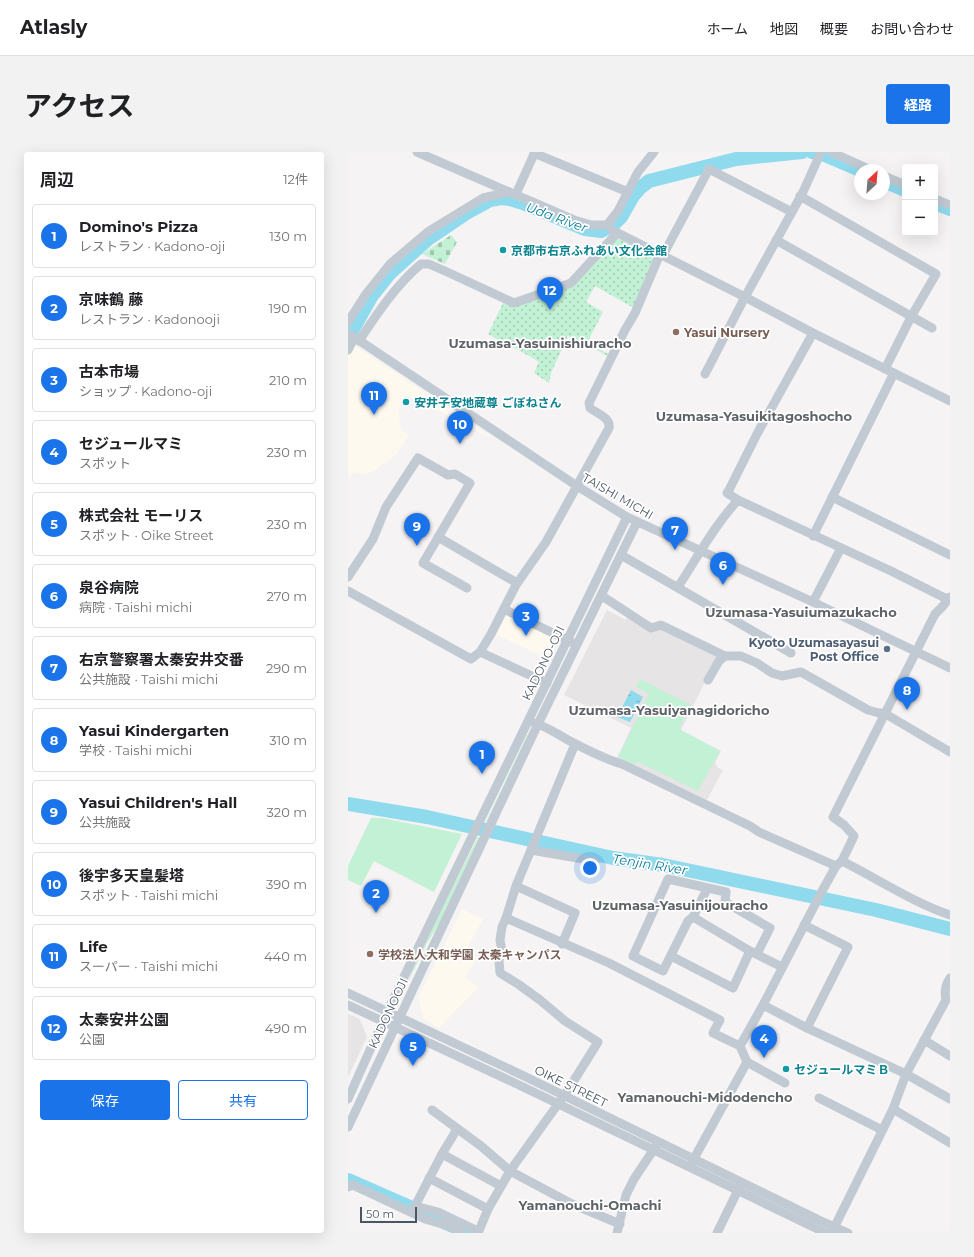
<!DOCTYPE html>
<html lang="ja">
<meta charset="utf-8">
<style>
body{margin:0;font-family:Montserrat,"Noto Sans JP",sans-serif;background:#f2f2f2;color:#202124}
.controls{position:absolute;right:12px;top:12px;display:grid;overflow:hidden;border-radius:4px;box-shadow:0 4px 16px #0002}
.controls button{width:36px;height:36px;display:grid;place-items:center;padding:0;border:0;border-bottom:1px solid #e0e0e0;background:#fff;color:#202124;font:20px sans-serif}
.compass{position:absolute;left:506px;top:12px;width:36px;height:36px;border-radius:50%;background:#fff;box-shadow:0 4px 16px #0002;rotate:26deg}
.scale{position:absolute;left:12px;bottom:10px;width:57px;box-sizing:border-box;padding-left:4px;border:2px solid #4a5661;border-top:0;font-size:11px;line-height:14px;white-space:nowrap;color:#4a5661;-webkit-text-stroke:3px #fff;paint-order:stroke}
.you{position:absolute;left:242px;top:716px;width:14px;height:14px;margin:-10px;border:3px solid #fff;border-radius:50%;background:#1a73e8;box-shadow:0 0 0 6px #1a73e833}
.badge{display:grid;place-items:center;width:26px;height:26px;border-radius:50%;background:#1a73e8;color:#fff;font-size:13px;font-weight:700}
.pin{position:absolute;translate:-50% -33px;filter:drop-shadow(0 1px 2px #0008)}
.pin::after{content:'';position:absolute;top:21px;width:14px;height:12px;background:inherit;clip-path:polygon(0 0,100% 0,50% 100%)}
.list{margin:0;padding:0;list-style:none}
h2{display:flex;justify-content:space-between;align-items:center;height:52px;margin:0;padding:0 16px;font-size:17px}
h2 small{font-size:13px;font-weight:400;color:#757577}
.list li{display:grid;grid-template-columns:26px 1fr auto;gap:12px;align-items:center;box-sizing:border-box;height:64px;margin:0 8px 8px;padding:0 8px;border:1px solid #e0e0e0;border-radius:4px}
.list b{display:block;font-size:15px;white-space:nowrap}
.list p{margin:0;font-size:13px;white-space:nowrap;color:#757577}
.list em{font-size:13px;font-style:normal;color:#757577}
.actions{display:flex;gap:8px;padding:12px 16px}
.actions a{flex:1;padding:9px 0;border:1px solid #1a73e8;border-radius:4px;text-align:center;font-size:14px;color:#1a73e8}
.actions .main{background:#1a73e8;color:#fff}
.map{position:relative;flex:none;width:602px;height:1081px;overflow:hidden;border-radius:4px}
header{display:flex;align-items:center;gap:24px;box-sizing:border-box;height:56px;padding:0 20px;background:#fff;border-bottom:1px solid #e0e0e0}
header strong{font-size:19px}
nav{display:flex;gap:22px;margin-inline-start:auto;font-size:14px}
.intro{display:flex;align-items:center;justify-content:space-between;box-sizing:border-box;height:96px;padding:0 24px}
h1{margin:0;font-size:28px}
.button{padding:10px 18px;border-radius:4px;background:#1a73e8;color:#fff;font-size:14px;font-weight:700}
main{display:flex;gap:24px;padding:0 24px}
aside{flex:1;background:#fff;border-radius:4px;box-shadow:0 4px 16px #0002}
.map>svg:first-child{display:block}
</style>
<header>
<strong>Atlasly</strong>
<nav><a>ホーム</a><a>地図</a><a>概要</a><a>お問い合わせ</a></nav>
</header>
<div class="intro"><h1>アクセス</h1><a class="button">経路</a></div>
<main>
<aside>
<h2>周辺<small>12件</small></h2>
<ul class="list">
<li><span class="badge">1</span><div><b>Domino's Pizza</b><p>レストラン · Kadono-oji</p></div><em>130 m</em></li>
<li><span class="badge">2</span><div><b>京味鶴 藤</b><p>レストラン · Kadonooji</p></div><em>190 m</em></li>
<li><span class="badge">3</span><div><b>古本市場</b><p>ショップ · Kadono-oji</p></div><em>210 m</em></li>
<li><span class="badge">4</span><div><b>セジュールマミ</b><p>スポット</p></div><em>230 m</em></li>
<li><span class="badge">5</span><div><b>株式会社 モーリス</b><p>スポット · Oike Street</p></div><em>230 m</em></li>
<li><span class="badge">6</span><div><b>泉谷病院</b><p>病院 · Taishi michi</p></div><em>270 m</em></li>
<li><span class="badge">7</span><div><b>右京警察署太秦安井交番</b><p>公共施設 · Taishi michi</p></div><em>290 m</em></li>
<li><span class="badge">8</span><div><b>Yasui Kindergarten</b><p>学校 · Taishi michi</p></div><em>310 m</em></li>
<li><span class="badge">9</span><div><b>Yasui Children's Hall</b><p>公共施設</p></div><em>320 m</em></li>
<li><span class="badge">10</span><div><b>後宇多天皇髪塔</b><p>スポット · Taishi michi</p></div><em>390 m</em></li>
<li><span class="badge">11</span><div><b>Life</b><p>スーパー · Taishi michi</p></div><em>440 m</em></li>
<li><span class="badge">12</span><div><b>太秦安井公園</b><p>公園</p></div><em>490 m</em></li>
</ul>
<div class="actions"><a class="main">保存</a><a>共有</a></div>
</aside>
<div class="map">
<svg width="602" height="1081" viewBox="0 0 602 1081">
<defs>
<pattern id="cemetery-stones" width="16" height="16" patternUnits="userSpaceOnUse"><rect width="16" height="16" fill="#c3f1d5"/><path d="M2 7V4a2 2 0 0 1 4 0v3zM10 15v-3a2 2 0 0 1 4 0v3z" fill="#a0c6b0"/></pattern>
<pattern id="park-dots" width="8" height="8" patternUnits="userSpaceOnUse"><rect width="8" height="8" fill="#c3f1d5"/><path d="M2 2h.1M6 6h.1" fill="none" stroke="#a0c6b0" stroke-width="1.8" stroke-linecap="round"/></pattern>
<pattern id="water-ripples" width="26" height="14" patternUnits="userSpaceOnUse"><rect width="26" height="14" fill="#90daee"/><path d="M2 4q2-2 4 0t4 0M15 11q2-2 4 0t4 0" fill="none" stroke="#78b4c4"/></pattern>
</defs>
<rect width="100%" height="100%" fill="#f5f3f3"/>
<g fill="#fdf9ef">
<polygon points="4,192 145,286 134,282 112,269 57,243 52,251 51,257 52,274 53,277 60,282 59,287 47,304 24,320 16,322 7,320 0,325 0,203"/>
<polygon points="157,461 210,486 200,507 147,482"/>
<polygon points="114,757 135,767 118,799 129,808 117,825 131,835 91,876 76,867 70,846"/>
</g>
<g fill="#e6e4e5">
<polygon points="259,458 278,468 281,462 312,475 372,505 368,508 333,578 373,599 367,611 370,616 375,618 359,648 269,606 283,576 216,543"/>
<polygon points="0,862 12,867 19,885 0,925"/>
</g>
<g fill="#c3f1d5">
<polygon points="292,527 343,553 331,577 372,599 350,639 290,610 285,612 270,605 301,542 288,535"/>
<polygon points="179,583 181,583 139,670 138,670"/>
<polygon points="23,666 34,666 114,682 86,740 26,709 13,734 0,728 0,714"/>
<polygon points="130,685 132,686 91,772 79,791 52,846 80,784"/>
</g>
<polygon fill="url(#cemetery-stones)" points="103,83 109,90 97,112 74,102"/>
<path fill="url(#park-dots)" d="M273 86 309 103 286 156 247 134 238 150 255 160 240 189 248 196 263 203 262 205 220 184 203 221 201 231 186 221 191 210C175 199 157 192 140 182L155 151 166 155 226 134 266 88Z"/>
<polygon fill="url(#water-ripples)" points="283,538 295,545 282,570 269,565"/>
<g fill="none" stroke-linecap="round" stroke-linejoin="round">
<g stroke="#90daee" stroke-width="14">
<polyline points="464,0 477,3 512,18"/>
<polyline points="536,29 557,38"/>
<polyline points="587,51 602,57"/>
<polyline points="0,186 23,145 42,121 80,87 120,60 142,48 153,46 162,47 175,51 237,77 253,79 266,72 273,65 285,44 292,36 301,29 388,7 454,0"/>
<polyline points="0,652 79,665 265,706 315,713 528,758 602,777"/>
<polyline points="0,1028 121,1081"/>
</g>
<g stroke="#c1cad2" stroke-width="9">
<polyline points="69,0 226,68 243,73 259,73 270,59 290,20 306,0"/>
<polyline points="473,0 455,40 397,145 465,181 602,249"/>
<polyline points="483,0 523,18"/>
<polyline points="186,1 280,40"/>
<polyline points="536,24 557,33"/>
<polyline points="168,42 187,0"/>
<polyline points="452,44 588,122 563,165 537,217"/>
<polyline points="587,47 599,52"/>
<polyline points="264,78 397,145 357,222"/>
<polyline points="428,88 584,176"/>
<polyline points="315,103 361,17 444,60"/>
<polyline points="0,170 18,142 42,112 81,79 135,46 161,40"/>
<polyline points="0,181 229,334 279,365 465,450 602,516"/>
<path d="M11 189C29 162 48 133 73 112H81L97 119 166 151 223 131 269 81"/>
<polyline points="0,198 6,186"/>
<polyline points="484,345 602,403"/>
<polyline points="390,348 379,341 381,338 409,282 465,181"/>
<polyline points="465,384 546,221"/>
<polyline points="90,385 169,431"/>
<polyline points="273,403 443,501"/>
<polyline points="0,425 25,387 38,355 70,306 100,323 107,322 122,331 75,411 119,436"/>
<path d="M330 435C349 406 366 374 390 348L543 419 597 446H601"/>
<path d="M0 439 123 507 132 500 143 482 168 433 198 390 261 276C263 266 250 262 242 256L241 251 277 178 287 161 312 102"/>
<polyline points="254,444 303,476 313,473 377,504 393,504 409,511 424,521 434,524 453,520 520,558 531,561 536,561 602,600"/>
<polyline points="465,450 493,396"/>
<polyline points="156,457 225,491"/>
<polyline points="132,500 199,531"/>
<polyline points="360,528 371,509 377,504"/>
<path d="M186 571C198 574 209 582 220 588 237 597 256 607 274 612L402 674 411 680 488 714"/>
<polyline points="183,698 247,709"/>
<path d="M494 709C530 727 564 750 602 763"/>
<polyline points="168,734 227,761 214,792"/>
<polyline points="359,737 345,765 340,769 315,819 285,804 320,727 378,740 377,750 422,776 409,802"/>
<polyline points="345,765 402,799 434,815"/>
<polyline points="158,766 261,811 372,868 365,881 392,894 399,910 343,1012"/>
<polyline points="456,773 500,795 459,876"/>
<polyline points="323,804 385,836 402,799"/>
<polyline points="0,841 176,924 471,1068 500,1081"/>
<polyline points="0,853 171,933 478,1081"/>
<polyline points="415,853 459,876 558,922 602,947"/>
<polyline points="576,888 602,904"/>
<polyline points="392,894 415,853 473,741 488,714 494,709 506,684 496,673 485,665 587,462 595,454 602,445"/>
<polyline points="399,910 437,931"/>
<polyline points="471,946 534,978"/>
<polyline points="0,947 39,860 279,365"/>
<polyline points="545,957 602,991"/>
<polyline points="84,958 133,994 162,1019 224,1052 272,1072"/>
<polyline points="0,975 190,572 289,370"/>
<polyline points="109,977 94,1002 67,1054 90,1060 130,1079"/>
<polyline points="94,1002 153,1034"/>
<polyline points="81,1026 140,1057"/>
<polyline points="0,1035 5,1033 77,1067 101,1074 113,1081"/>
<path d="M484 1080 545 957 558 922 598 848C596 839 597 833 602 826"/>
<polyline points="130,1081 140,1057 162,1019 220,938 250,890 217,869 192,848 170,832 152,821 151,808 154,799 152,788 154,775 158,766 168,734 227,592"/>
<polyline points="269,1081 278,1043 286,1027 308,994"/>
<polyline points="369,1081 392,1034"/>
</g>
</g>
<g fill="#0f9aa8" stroke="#fff" stroke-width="1.5">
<circle cx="155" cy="98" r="4"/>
<circle cx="58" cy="250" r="4"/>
<circle cx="438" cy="917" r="4"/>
</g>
<g fill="#8d6e63" stroke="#fff" stroke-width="1.5">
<circle cx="328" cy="180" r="4"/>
<circle cx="22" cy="802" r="4"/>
</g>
<circle fill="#5c6f8a" stroke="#fff" stroke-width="1.5" cx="539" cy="497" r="4"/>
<g text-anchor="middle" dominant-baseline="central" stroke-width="3.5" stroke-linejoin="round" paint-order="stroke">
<g font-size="12" font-weight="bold" fill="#0d838f" stroke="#fff" text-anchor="start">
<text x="163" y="98">京都市右京ふれあい文化会館</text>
<text x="66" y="250">安井子安地蔵尊 ごぼねさん</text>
<text x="446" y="917">セジュールマミＢ</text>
</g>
<g font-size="12" font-weight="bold" fill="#785e54" stroke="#fff" text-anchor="start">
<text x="336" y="180">Yasui Nursery</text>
<text x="30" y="802">学校法人大和学園 太秦キャンパス</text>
</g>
<g font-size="12" fill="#4a5661" stroke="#fff">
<text transform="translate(270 344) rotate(30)">TAISHI MICHI</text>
<text transform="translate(195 511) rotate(-64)">KADONO-OJI</text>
<text transform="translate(40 861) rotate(-65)">KADONOOJI</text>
<text transform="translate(223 934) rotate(26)">OIKE STREET</text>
</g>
<g font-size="12" font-weight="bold" fill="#4e5e75" stroke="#fff" text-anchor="end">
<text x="531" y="490">Kyoto Uzumasayasui<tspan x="531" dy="14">Post Office</tspan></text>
</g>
<g font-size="13" font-style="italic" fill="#0c7c9b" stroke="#fff">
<text transform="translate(209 65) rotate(20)">Uda River</text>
<text transform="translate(302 712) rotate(9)">Tenjin River</text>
</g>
<g font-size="13" font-weight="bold" fill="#5f6368" stroke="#fff">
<text x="192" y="191">Uzumasa-Yasuinishiuracho</text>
<text x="406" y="264">Uzumasa-Yasuikitagoshocho</text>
<text x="453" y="460">Uzumasa-Yasuiumazukacho</text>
<text x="321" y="558">Uzumasa-Yasuiyanagidoricho</text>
<text x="332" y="753">Uzumasa-Yasuinijouracho</text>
<text x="357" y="945">Yamanouchi-Midodencho</text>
<text x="242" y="1053">Yamanouchi-Omachi</text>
</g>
</g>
</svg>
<div class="controls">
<button>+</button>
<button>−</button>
</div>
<svg class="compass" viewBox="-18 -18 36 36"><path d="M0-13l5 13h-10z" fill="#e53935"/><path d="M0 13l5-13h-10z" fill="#757577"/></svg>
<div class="scale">50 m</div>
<div class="you"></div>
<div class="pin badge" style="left:134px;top:622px">1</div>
<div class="pin badge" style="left:28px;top:761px">2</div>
<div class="pin badge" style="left:178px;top:484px">3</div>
<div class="pin badge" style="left:416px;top:906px">4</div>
<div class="pin badge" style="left:65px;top:914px">5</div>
<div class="pin badge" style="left:375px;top:433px">6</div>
<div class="pin badge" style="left:327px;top:398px">7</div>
<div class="pin badge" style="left:559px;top:558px">8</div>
<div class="pin badge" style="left:69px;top:394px">9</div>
<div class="pin badge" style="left:112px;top:292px">10</div>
<div class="pin badge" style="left:26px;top:263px">11</div>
<div class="pin badge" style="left:202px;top:158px">12</div>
</div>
</main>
